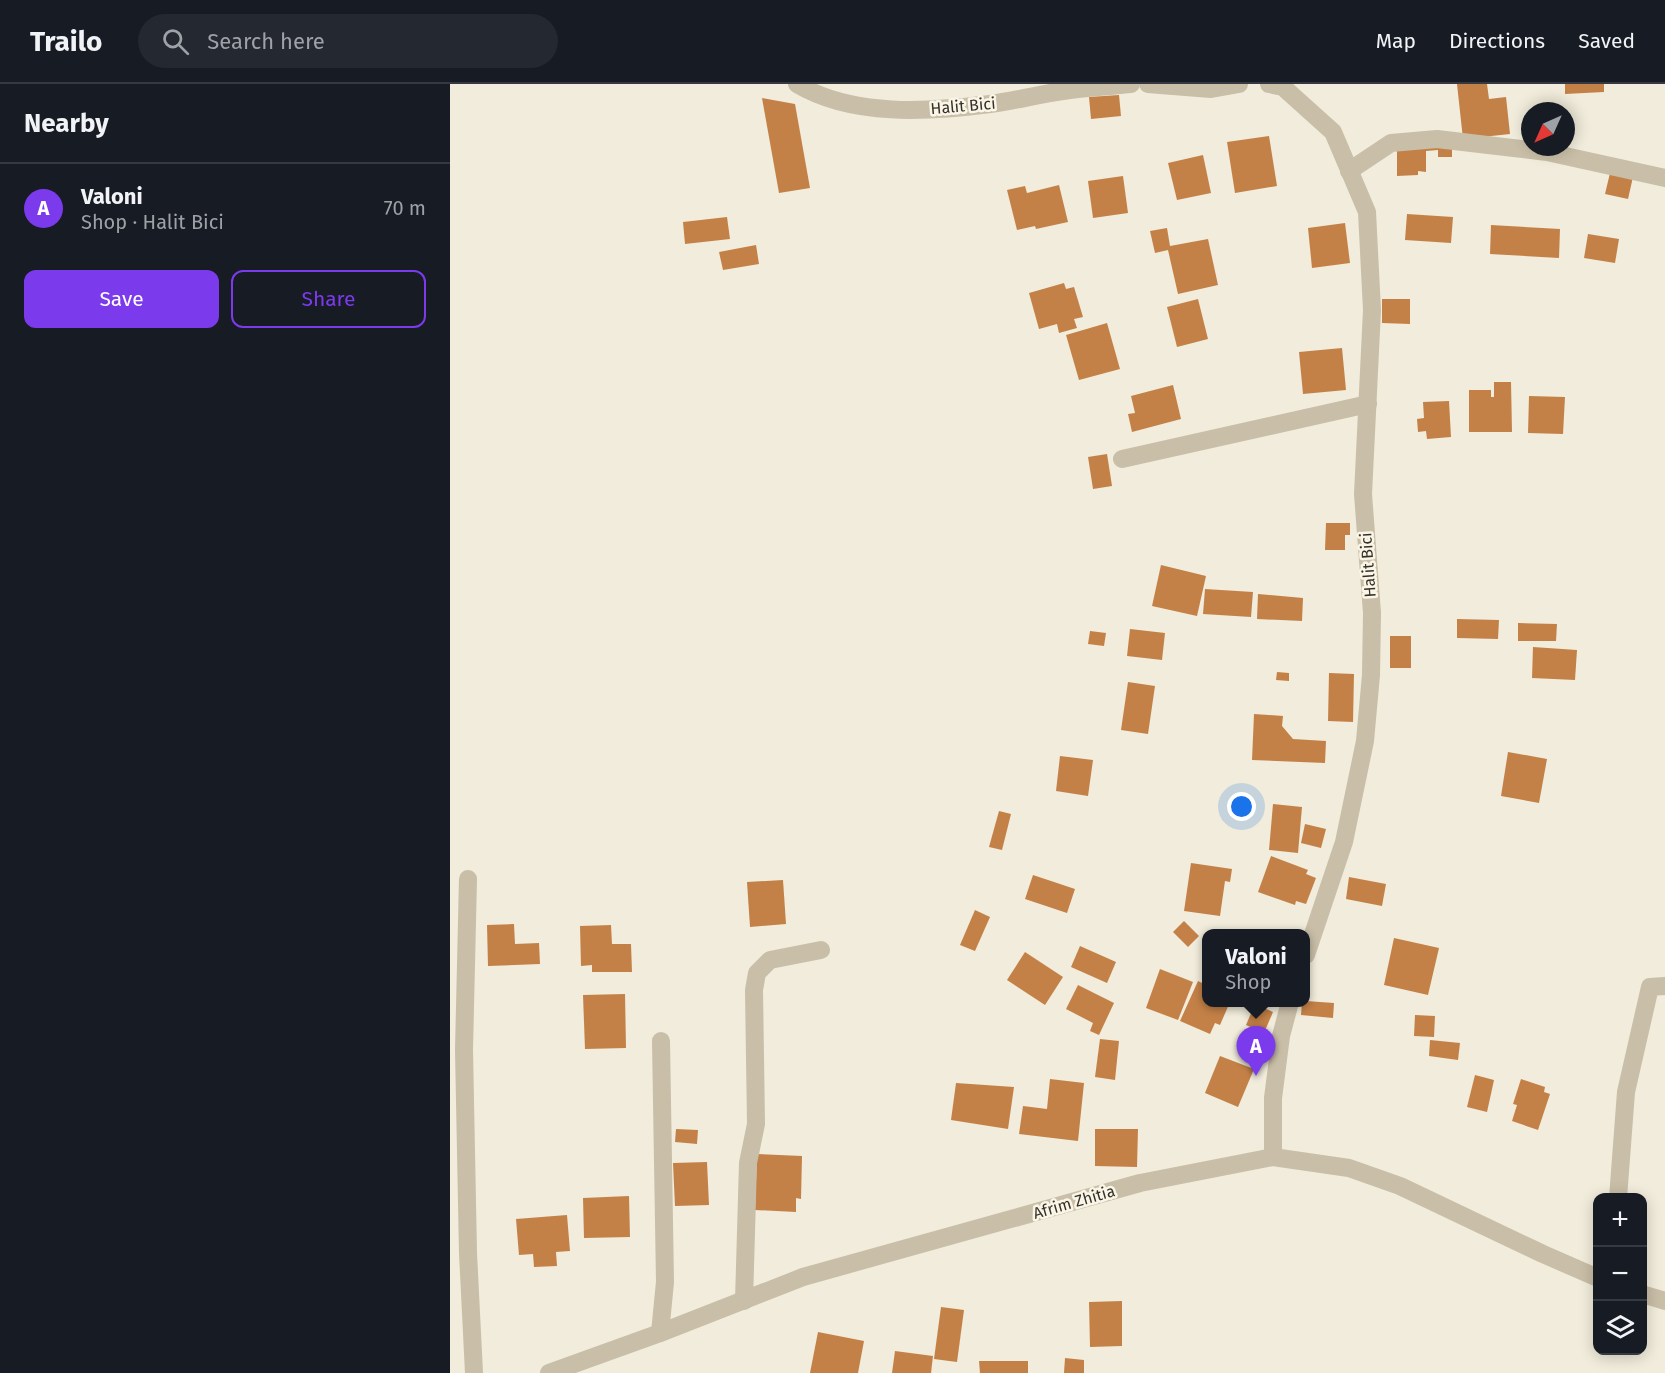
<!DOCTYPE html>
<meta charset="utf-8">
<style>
body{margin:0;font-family:"Fira Sans",sans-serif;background:#242831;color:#f1f3f6}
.controls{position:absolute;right:18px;bottom:18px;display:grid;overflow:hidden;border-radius:12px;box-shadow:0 3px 15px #0003}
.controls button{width:54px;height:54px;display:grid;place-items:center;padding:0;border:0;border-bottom:2px solid #363941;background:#171b24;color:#f1f3f6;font:30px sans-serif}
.compass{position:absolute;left:1071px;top:18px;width:54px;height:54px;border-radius:50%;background:#171b24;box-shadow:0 3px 15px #0003;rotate:225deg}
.you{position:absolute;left:792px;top:723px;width:21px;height:21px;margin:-15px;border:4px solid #fff;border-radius:50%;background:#1a73e8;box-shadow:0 0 0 9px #1a73e833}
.badge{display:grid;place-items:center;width:39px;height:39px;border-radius:50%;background:#7c3aed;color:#fff;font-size:20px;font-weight:700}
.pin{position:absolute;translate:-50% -50px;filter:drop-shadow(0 2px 3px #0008)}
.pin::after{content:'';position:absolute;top:32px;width:21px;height:18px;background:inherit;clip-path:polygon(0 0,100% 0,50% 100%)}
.popup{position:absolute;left:752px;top:845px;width:108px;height:78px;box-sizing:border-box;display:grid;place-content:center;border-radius:12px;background:#171b24;filter:drop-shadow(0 2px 4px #0005);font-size:20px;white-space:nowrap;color:#9ea1a6}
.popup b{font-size:22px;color:#f1f3f6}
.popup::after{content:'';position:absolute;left:50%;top:100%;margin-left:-12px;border:12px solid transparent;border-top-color:#171b24}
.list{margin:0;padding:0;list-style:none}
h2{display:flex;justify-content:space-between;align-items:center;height:78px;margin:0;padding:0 24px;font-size:26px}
h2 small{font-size:20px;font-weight:400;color:#9ea1a6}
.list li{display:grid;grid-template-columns:39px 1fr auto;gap:18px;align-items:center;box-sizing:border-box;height:90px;padding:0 24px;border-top:2px solid #363941}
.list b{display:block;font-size:22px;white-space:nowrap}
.list p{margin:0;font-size:20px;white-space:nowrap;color:#9ea1a6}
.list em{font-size:20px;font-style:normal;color:#9ea1a6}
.actions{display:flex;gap:12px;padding:18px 24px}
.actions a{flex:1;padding:14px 0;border:2px solid #7c3aed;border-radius:12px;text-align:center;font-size:21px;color:#7c3aed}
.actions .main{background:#7c3aed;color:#fff}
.icon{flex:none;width:33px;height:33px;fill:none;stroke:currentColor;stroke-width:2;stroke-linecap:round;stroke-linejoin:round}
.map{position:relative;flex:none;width:1215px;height:1289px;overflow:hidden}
header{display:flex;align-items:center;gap:36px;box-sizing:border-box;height:84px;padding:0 30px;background:#171b24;border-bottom:2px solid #363941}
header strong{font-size:28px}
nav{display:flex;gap:33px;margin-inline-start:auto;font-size:21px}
.search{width:420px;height:54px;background:#242831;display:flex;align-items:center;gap:15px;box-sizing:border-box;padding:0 21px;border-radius:33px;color:#9ea1a6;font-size:22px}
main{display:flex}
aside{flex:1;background:#171b24}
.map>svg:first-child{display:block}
</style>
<header>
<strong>Trailo</strong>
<div class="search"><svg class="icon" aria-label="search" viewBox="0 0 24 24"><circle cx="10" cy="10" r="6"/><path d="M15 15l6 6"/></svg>Search here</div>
<nav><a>Map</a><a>Directions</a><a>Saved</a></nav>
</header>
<main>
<aside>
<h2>Nearby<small></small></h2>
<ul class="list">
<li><span class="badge">A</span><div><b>Valoni</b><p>Shop · Halit Bici</p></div><em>70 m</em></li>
</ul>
<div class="actions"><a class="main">Save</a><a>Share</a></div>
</aside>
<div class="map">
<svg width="1215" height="1289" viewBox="0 0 1215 1289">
<rect width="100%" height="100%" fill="#f1ecdb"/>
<g fill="#c48147">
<polygon points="1007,0 1037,0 1039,15 1056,13 1060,50 1013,55"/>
<polygon points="1115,0 1154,0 1154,8 1115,10"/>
<polygon points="669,11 671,32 641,35 639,13"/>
<polygon points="312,14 345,20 360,104 329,109"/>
<polygon points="819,52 827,102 785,109 777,58"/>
<polygon points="947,64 1002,64 1002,73 988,73 988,66 976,67 976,88 968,87 968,91 947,92"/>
<polygon points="753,71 761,109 727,116 718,79"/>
<polygon points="1160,89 1183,93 1178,115 1155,110"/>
<polygon points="673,92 678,129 643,134 638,97"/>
<polygon points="609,101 618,138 586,145 585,142 567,146 557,106 575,102 577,109"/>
<polygon points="957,130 1003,133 1001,159 955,156"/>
<polygon points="277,133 280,155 235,160 233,138"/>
<polygon points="895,139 900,179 862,184 858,144"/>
<polygon points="1041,141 1110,145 1109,174 1040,170"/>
<polygon points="717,144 720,162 758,155 768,201 728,210 718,166 705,169 700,147"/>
<polygon points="1138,150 1169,155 1165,179 1134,174"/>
<polygon points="306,161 309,180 273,186 269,168"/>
<polygon points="614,199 616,205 624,203 633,233 624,235 627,244 609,249 607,240 589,245 579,209"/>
<polygon points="748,215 758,255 727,263 717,223"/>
<polygon points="932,215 960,215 960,240 932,239"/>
<polygon points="657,239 670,285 629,296 616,251"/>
<polygon points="892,264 896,306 853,310 849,268"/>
<polygon points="1044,298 1061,298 1062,348 1019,348 1019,306 1041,306 1041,313 1044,313"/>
<polygon points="723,301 731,335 682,348 678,330 685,329 681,312"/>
<polygon points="1079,312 1115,313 1113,350 1078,349"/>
<polygon points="999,317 1001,353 977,355 976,347 968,348 967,335 974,334 973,318"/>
<polygon points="657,370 662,402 643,405 638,373"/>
<polygon points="876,439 900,439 900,451 895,451 895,466 875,466"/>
<polygon points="711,481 756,492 747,532 702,522"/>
<polygon points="755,505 803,508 801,533 753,530"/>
<polygon points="808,510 853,514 852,537 807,535"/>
<polygon points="1007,535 1049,536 1048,555 1007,554"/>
<polygon points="1068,539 1107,540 1106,557 1068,557"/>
<polygon points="680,545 715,549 712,576 677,572"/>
<polygon points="640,547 656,549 654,562 638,560"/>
<rect x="940" y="552" width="21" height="32"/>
<polygon points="1083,563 1127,566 1125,596 1082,594"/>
<polygon points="827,588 839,589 839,597 826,596"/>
<polygon points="879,589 904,590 903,638 878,637"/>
<polygon points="678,598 705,602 698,650 671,646"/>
<polygon points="804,630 833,632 832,642 843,655 876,657 875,679 802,676"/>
<polygon points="1058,668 1097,675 1089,719 1051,712"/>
<polygon points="610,672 643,676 638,712 606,707"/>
<polygon points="823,720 852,723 848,769 819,766"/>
<polygon points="549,727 561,730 552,766 539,763"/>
<polygon points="855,740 876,745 871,764 851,759"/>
<polygon points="821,772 858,786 856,790 866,794 856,820 846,817 845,821 808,808"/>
<polygon points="741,779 782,785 780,798 775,797 770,832 734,827"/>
<polygon points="583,791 625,805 617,829 575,815"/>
<polygon points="899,793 936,800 932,822 896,815"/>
<polygon points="333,796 336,840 300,843 297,798"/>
<polygon points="525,826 540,833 525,867 510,861"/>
<polygon points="734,837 749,852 738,863 723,848"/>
<polygon points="64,840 65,860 89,859 90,880 38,882 37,841"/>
<polygon points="161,841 162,860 181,860 182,888 142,888 142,881 131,882 130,842"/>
<polygon points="944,854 989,864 978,911 934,901"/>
<polygon points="630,862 666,878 657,899 621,883"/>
<polygon points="575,868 613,893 595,921 557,896"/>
<polygon points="710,885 743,898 728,936 696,924"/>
<polygon points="748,897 756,901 756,918 780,918 770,941 765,939 760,950 730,937"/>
<polygon points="628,901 664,919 649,951 640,947 643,939 616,925"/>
<polygon points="175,910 176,964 135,965 133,911"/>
<polygon points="856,917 884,919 883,934 851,931 852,918"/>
<polygon points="805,920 823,928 814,949 796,941"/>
<polygon points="965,931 985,932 984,953 964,952"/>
<polygon points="650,955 669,957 665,996 645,993"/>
<polygon points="980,956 1010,959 1008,976 979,972"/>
<polygon points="770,972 804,985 788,1023 755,1009"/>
<polygon points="1025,991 1044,996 1037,1028 1017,1023"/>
<polygon points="600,995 634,999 628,1057 569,1050 573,1022 597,1025"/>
<polygon points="1071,995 1095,1003 1094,1008 1100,1010 1088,1046 1062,1037 1067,1021 1063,1020"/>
<polygon points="506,999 564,1003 558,1045 501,1036"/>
<polygon points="226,1045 248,1046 247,1060 225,1058"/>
<polygon points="645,1045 688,1045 687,1083 645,1082"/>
<polygon points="307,1070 352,1072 351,1115 346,1114 346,1128 305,1126"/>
<polygon points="257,1078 259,1121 225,1122 223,1079"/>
<polygon points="179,1112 180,1153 134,1154 133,1114"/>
<polygon points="117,1131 120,1167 106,1168 107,1182 84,1183 83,1170 69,1171 66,1135"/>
<polygon points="672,1217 672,1262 640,1263 639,1218"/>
<polygon points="491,1223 514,1226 507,1278 484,1275"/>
<polygon points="368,1248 414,1257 408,1289 360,1289"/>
<polygon points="445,1267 483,1272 481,1289 442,1289"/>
<polygon points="615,1274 634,1276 634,1289 614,1289"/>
<polygon points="529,1277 578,1277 578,1289 530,1289"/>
</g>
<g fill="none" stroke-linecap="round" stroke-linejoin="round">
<g stroke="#c9bea7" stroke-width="18">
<path d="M347 0C402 33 479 28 540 20 565 17 589 10 613 7 635 4 659 2 681 0"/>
<polyline points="698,0 761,5 789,0"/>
<polyline points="819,0 833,3 883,48 917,128 922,226 913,410 922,529 921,591 915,657 894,758 856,871"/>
<polyline points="899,87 941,59 987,55 1097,68 1215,94"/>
<polyline points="672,375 918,320"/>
<polyline points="18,795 14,966 18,1169 24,1289"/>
<polyline points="823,1073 823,1014 831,952 840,918"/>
<polyline points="1168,1114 1176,1008 1200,903 1215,902"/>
<polyline points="1192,1210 1215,1217"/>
<polyline points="294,1217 298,1079 306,1040 304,906 307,889 320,876 371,866"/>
<polyline points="210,1249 215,1198 211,957"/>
<polyline points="99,1289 210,1249 353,1193 690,1099 823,1073 899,1084 950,1102 1093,1170 1148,1194"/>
</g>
</g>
<g text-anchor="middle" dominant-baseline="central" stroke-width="5" stroke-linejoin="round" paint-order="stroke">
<g font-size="16" fill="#362f28" stroke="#f9f5e7">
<text transform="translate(513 22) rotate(-5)">Halit Bici</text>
<text transform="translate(918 481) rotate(-94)">Halit Bici</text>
<text transform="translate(624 1118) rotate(-16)">Afrim Zhitia</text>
</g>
</g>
</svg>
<div class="controls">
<button>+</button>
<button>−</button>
<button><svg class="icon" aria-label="layers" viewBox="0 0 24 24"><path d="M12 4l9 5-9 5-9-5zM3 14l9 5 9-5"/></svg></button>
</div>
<svg class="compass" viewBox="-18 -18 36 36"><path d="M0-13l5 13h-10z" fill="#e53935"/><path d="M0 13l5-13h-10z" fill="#9ea1a6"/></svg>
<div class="you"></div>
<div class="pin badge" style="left:806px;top:992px">A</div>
<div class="popup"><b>Valoni</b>Shop</div>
</div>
</main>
